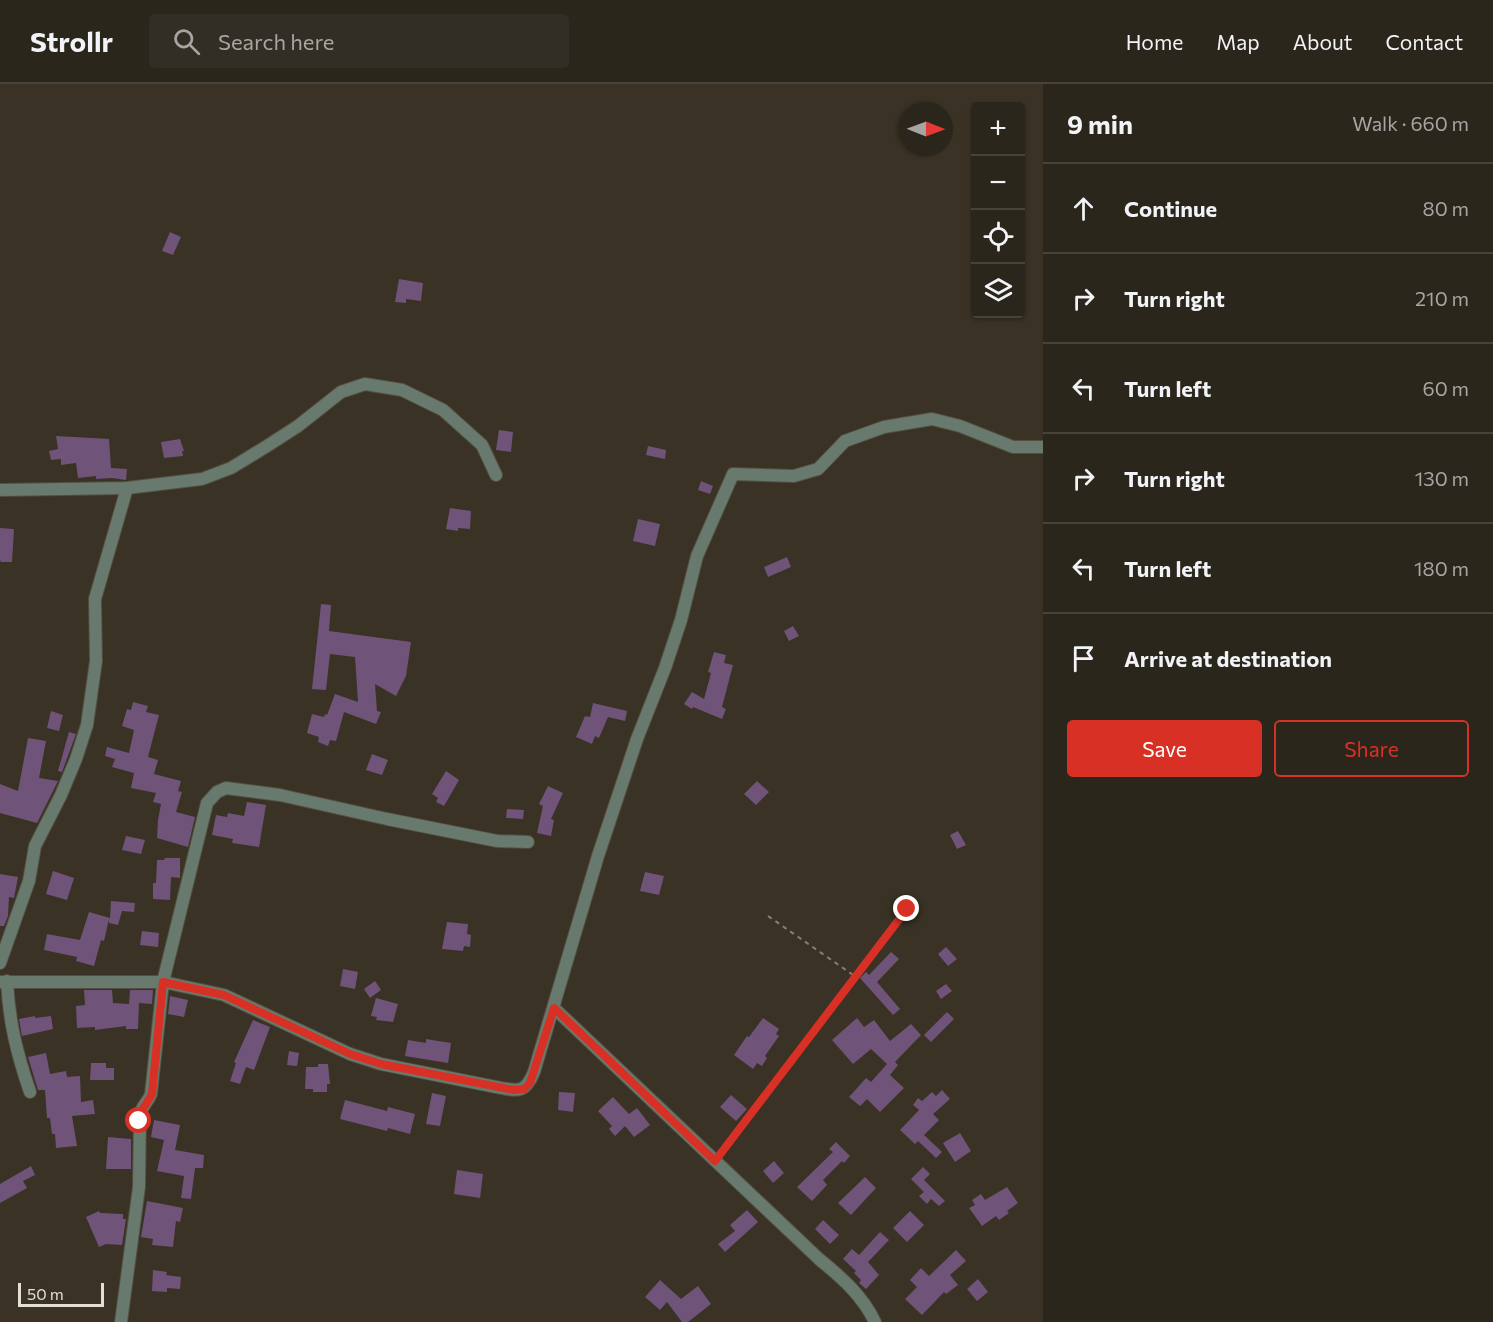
<!DOCTYPE html>
<meta charset="utf-8">
<style>
body{margin:0;font-family:Commissioner,sans-serif;background:#332e25;color:#f1f3f6}
.controls{position:absolute;right:18px;top:18px;display:grid;overflow:hidden;border-radius:6px;box-shadow:0 2px 4px #0004}
.controls button{width:54px;height:54px;display:grid;place-items:center;padding:0;border:0;border-bottom:2px solid #47433b;background:#2b261c;color:#f1f3f6;font:30px sans-serif}
.compass{position:absolute;left:899px;top:18px;width:54px;height:54px;border-radius:50%;background:#2b261c;box-shadow:0 2px 4px #0004;rotate:91deg}
.scale{position:absolute;left:18px;bottom:15px;width:86px;box-sizing:border-box;padding-left:6px;border:3px solid #e3ded6;border-top:0;font-size:16px;line-height:21px;white-space:nowrap;color:#e3ded6;-webkit-text-stroke:4px #393225;paint-order:stroke}
.stop{position:absolute;width:18px;height:18px;margin:-14px;border:4px solid #d93025;border-radius:50%;background:#fff}
.stop.end{background:#d93025;border-color:#fff;box-shadow:0 2px 6px #0008}
.list{margin:0;padding:0;list-style:none}
h2{display:flex;justify-content:space-between;align-items:center;height:78px;margin:0;padding:0 24px;font-size:26px}
h2 small{font-size:20px;font-weight:400;color:#a6a5a3}
.list li{display:grid;grid-template-columns:39px 1fr auto;gap:18px;align-items:center;box-sizing:border-box;height:90px;padding:0 24px;border-top:2px solid #47433b}
.list b{display:block;font-size:22px;white-space:nowrap}
.list em{font-size:20px;font-style:normal;color:#a6a5a3}
.actions{display:flex;gap:12px;padding:18px 24px}
.actions a{flex:1;padding:14px 0;border:2px solid #d93025;border-radius:6px;text-align:center;font-size:21px;color:#d93025}
.actions .main{background:#d93025;color:#fff}
.icon{flex:none;width:33px;height:33px;fill:none;stroke:currentColor;stroke-width:2;stroke-linecap:round;stroke-linejoin:round}
.map{position:relative;flex:none;width:1043px;height:1238px;overflow:hidden}
header{display:flex;align-items:center;gap:36px;box-sizing:border-box;height:84px;padding:0 30px;background:#2b261c;border-bottom:2px solid #47433b}
header strong{font-size:28px}
nav{display:flex;gap:33px;margin-inline-start:auto;font-size:21px}
.search{width:420px;height:54px;background:#332e25;display:flex;align-items:center;gap:15px;box-sizing:border-box;padding:0 21px;border-radius:6px;color:#a6a5a3;font-size:22px}
main{display:flex}
aside{flex:1;background:#2b261c}
.map>svg:first-child{display:block}
</style>
<header>
<strong>Strollr</strong>
<div class="search"><svg class="icon" aria-label="search" viewBox="0 0 24 24"><circle cx="10" cy="10" r="6"/><path d="M15 15l6 6"/></svg>Search here</div>
<nav><a>Home</a><a>Map</a><a>About</a><a>Contact</a></nav>
</header>
<main>
<div class="map">
<svg width="1043" height="1238" viewBox="0 0 1043 1238">
<rect width="100%" height="100%" fill="#393225"/>
<g fill="#6f5379">
<polygon points="170,148 181,153 173,171 162,167"/>
<polygon points="399,195 423,199 421,217 406,215 406,219 395,218"/>
<polygon points="499,346 513,348 511,368 496,366"/>
<polygon points="56,352 109,355 111,384 127,385 126,396 112,394 96,395 96,392 78,394 76,379 61,381 61,375 51,376 49,367 58,365"/>
<polygon points="180,355 184,367 182,367 183,372 164,374 161,358"/>
<polygon points="648,362 666,366 665,375 646,371"/>
<polygon points="701,397 713,402 710,410 698,406"/>
<polygon points="450,424 471,427 470,445 458,444 458,447 446,445"/>
<polygon points="638,435 660,440 655,462 633,457"/>
<polygon points="0,444 14,445 12,478 1,478 0,476"/>
<polygon points="787,473 791,483 768,493 764,483"/>
<polygon points="321,520 331,521 329,547 411,558 406,592 396,612 375,600 377,627 381,628 376,640 344,628 336,657 330,656 328,662 318,658 319,653 307,649 312,630 324,633 325,630 327,631 335,610 358,618 355,573 330,570 326,606 312,605"/>
<polygon points="793,542 799,552 789,557 784,547"/>
<polygon points="714,568 726,571 724,579 733,581 722,623 726,625 722,635 693,623 692,625 684,620 692,608 704,615 711,589 708,588"/>
<polygon points="133,618 148,622 146,628 159,631 148,673 158,676 154,690 181,697 178,707 182,708 176,728 195,733 188,763 157,754 158,736 161,720 153,718 156,709 131,704 134,689 112,683 115,675 105,672 107,663 129,669 134,646 122,642 127,625 131,626"/>
<polygon points="593,619 627,627 625,637 608,633 599,654 595,652 592,660 576,653 585,632 590,633"/>
<polygon points="51,627 63,631 59,647 47,644"/>
<polygon points="69,648 76,650 62,688 58,687"/>
<polygon points="28,654 46,657 39,694 58,697 37,739 0,729 0,700 18,707"/>
<polygon points="372,670 388,676 382,691 366,686"/>
<polygon points="446,687 459,696 444,722 436,718 438,714 432,710"/>
<polygon points="757,697 769,708 756,721 744,710"/>
<polygon points="548,702 563,709 551,735 554,736 551,752 537,749 543,722 539,720"/>
<polygon points="247,718 266,721 259,763 232,759 233,755 212,751 216,731 227,733 228,729 244,732"/>
<polygon points="507,725 524,726 523,735 506,734"/>
<polygon points="958,747 966,761 957,765 950,751"/>
<polygon points="126,752 145,756 141,770 122,766"/>
<polygon points="165,774 180,774 180,794 171,793 170,816 153,815 153,799 156,799 157,776 164,776"/>
<polygon points="53,787 74,794 67,816 46,810"/>
<polygon points="645,788 664,792 659,811 640,807"/>
<polygon points="0,790 18,793 14,814 9,813 8,832 4,842 0,842"/>
<polygon points="111,817 135,819 134,828 122,827 118,841 109,839 109,835 104,857 101,856 94,882 76,877 77,873 44,866 47,850 80,856 89,828 110,834"/>
<polygon points="447,838 468,840 467,850 471,851 470,863 464,862 463,867 442,865"/>
<polygon points="142,847 159,849 158,863 140,861"/>
<polygon points="946,863 957,875 948,882 938,870"/>
<polygon points="891,868 899,875 877,898 900,925 893,931 860,894 866,888 869,891"/>
<polygon points="343,885 358,888 355,905 340,902"/>
<polygon points="375,897 381,906 370,914 364,905"/>
<polygon points="946,900 952,907 941,915 936,907"/>
<polygon points="84,906 112,906 113,919 129,920 130,906 153,906 152,920 139,919 138,945 126,945 126,942 95,946 95,943 77,944 76,922 85,921"/>
<polygon points="170,912 188,916 184,933 168,930"/>
<polygon points="376,914 398,920 393,938 376,936 377,933 371,932"/>
<polygon points="947,928 954,935 931,958 924,951"/>
<polygon points="35,932 35,934 51,932 53,945 22,952 19,935"/>
<polygon points="763,934 779,945 776,950 779,952 765,972 767,974 762,982 757,979 753,985 734,971 747,952 749,953"/>
<polygon points="857,934 864,943 874,936 890,957 911,940 921,951 895,978 898,981 890,991 904,1004 880,1028 867,1015 860,1022 849,1013 866,994 871,998 887,980 871,965 853,980 832,956"/>
<polygon points="253,936 270,943 254,986 246,983 240,1000 230,997 236,979 234,978"/>
<polygon points="426,955 451,959 448,979 405,972 408,956 426,959"/>
<polygon points="289,967 299,969 297,982 287,981"/>
<polygon points="46,969 50,990 66,987 67,993 80,992 81,1018 93,1016 95,1030 72,1032 77,1062 56,1064 55,1050 52,1050 50,1034 47,1034 45,1006 38,1006 28,973"/>
<polygon points="91,979 106,979 106,984 114,984 114,996 90,996"/>
<polygon points="318,980 328,980 330,1000 327,1000 327,1008 313,1008 313,1005 305,1005 306,983 318,983"/>
<polygon points="942,1006 950,1015 933,1030 939,1036 924,1051 942,1068 936,1074 918,1057 915,1060 900,1046 919,1026 913,1021 918,1014 922,1017 932,1008 936,1012"/>
<polygon points="559,1008 575,1009 573,1028 558,1026"/>
<polygon points="432,1009 446,1012 440,1042 426,1040"/>
<polygon points="731,1011 747,1025 736,1037 720,1023"/>
<polygon points="613,1013 629,1030 637,1024 650,1041 634,1053 625,1042 615,1052 609,1045 612,1042 598,1027"/>
<polygon points="345,1016 387,1027 388,1023 415,1030 410,1050 388,1044 387,1047 340,1035"/>
<polygon points="154,1036 180,1041 175,1066 204,1071 203,1084 195,1084 191,1115 181,1114 184,1092 157,1087 164,1056 151,1053"/>
<polygon points="960,1049 971,1067 955,1078 943,1059"/>
<polygon points="108,1053 131,1055 131,1085 106,1085"/>
<polygon points="836,1058 850,1072 844,1079 842,1077 823,1096 827,1101 812,1117 797,1103 833,1068 829,1065"/>
<polygon points="774,1077 784,1089 773,1099 763,1087"/>
<polygon points="31,1082 35,1091 23,1097 27,1104 0,1119 0,1100"/>
<polygon points="923,1083 930,1090 924,1096 945,1117 939,1122 931,1115 927,1120 919,1112 924,1108 911,1095"/>
<polygon points="457,1086 483,1090 480,1114 454,1110"/>
<polygon points="865,1093 876,1104 851,1131 838,1119"/>
<polygon points="1007,1103 1018,1119 1007,1127 1009,1129 999,1136 996,1132 982,1142 969,1124 975,1121 972,1116 981,1110 985,1116"/>
<polygon points="147,1117 183,1124 180,1138 176,1137 173,1163 152,1161 153,1155 141,1153"/>
<polygon points="747,1126 758,1138 725,1168 718,1160 735,1147 730,1141"/>
<polygon points="99,1127 100,1129 123,1130 123,1135 126,1135 122,1161 106,1160 99,1163 86,1133"/>
<polygon points="910,1127 924,1141 907,1158 893,1144"/>
<polygon points="823,1136 839,1151 830,1160 815,1145"/>
<polygon points="880,1148 889,1156 868,1178 879,1191 866,1205 859,1199 861,1196 854,1189 856,1187 843,1175 852,1165 859,1171"/>
<polygon points="956,1166 966,1177 950,1191 958,1201 946,1210 944,1208 922,1231 905,1215 917,1203 910,1196 921,1184 929,1192"/>
<polygon points="153,1186 167,1188 166,1191 181,1193 180,1205 167,1204 167,1208 152,1207"/>
<polygon points="978,1195 988,1208 977,1217 967,1205"/>
<polygon points="660,1196 681,1215 698,1202 711,1220 688,1238 682,1238 667,1218 660,1226 645,1213"/>
</g>
<g fill="none" stroke-linecap="round" stroke-linejoin="round">
<g stroke="#544e41" stroke-width="14">
<g id="minor">
<polyline points="0,406 127,404 202,395 231,384 267,362 298,342 341,308 365,300 402,306 443,326 482,361 496,391"/>
<polyline points="0,879 29,797 35,762 61,711 76,675 87,641 96,577 95,515 127,404"/>
<path d="M7 897C9 938 17 970 30 1008"/>
<path d="M0 898H163L224 911 350 970 381 980 496 1003C518 1007 525 1010 534 988L598 772 637 655 665 584 681 536 697 472 733 390 794 392 818 385 845 357 884 343 932 335 960 342 1013 363H1043"/>
<path d="M554 924 819 1175C842 1194 862 1211 875 1238"/>
<path d="M121 1238 139 1103 140 1030C142 1022 148 1018 151 1010L163 898 207 719 217 708 226 704 280 711 387 735 497 757 528 758"/>
</g>
</g>
<g stroke="#857e74" stroke-width="2" stroke-dasharray="4.5 4.5" stroke-linecap="butt">
<polyline points="768,832 856,893"/>
<polyline points="722,1067 907,825"/>
</g>
<use href="#minor" stroke="#677a6d" stroke-width="12"/>
</g>
<g fill="none" stroke-linecap="round" stroke-linejoin="round">
<path stroke="#d93025" stroke-width="8" d="M139 1037C141 1023 146 1022 152 1010L163 898 224 911 350 970 381 980 514 1006 524 1005 530 999 554 924 715 1077 907 825"/>
</g>
</svg>
<div class="controls">
<button>+</button>
<button>−</button>
<button><svg class="icon" aria-label="locate" viewBox="0 0 24 24"><circle cx="12" cy="12" r="6"/><path d="M12 2v4M12 18v4M2 12h4M18 12h4"/></svg></button>
<button><svg class="icon" aria-label="layers" viewBox="0 0 24 24"><path d="M12 4l9 5-9 5-9-5zM3 14l9 5 9-5"/></svg></button>
</div>
<svg class="compass" viewBox="-18 -18 36 36"><path d="M0-13l5 13h-10z" fill="#e53935"/><path d="M0 13l5-13h-10z" fill="#a6a5a3"/></svg>
<div class="scale">50 m</div>
<div class="stop" style="left:139px;top:1037px"></div>
<div class="stop end" style="left:907px;top:825px"></div>
</div>
<aside>
<h2>9 min<small>Walk · 660 m</small></h2>
<ul class="list">
<li><svg class="icon" aria-label="ahead" viewBox="0 0 24 24"><path d="M12 20V5M6 11l6-6 6 6"/></svg><div><b>Continue</b></div><em>80 m</em></li>
<li><svg class="icon" aria-label="right" viewBox="0 0 24 24"><path d="M7 20v-9h11M14 6l5 5-5 5"/></svg><div><b>Turn right</b></div><em>210 m</em></li>
<li><svg class="icon" aria-label="left" viewBox="0 0 24 24"><path d="M17 20v-9H6M10 6l-5 5 5 5"/></svg><div><b>Turn left</b></div><em>60 m</em></li>
<li><svg class="icon" aria-label="right" viewBox="0 0 24 24"><path d="M7 20v-9h11M14 6l5 5-5 5"/></svg><div><b>Turn right</b></div><em>130 m</em></li>
<li><svg class="icon" aria-label="left" viewBox="0 0 24 24"><path d="M17 20v-9H6M10 6l-5 5 5 5"/></svg><div><b>Turn left</b></div><em>180 m</em></li>
<li><svg class="icon" aria-label="arrive" viewBox="0 0 24 24"><path d="M6 21V4h12l-3 4 3 4H6"/></svg><div><b>Arrive at destination</b></div></li>
</ul>
<div class="actions"><a class="main">Save</a><a>Share</a></div>
</aside>
</main>
